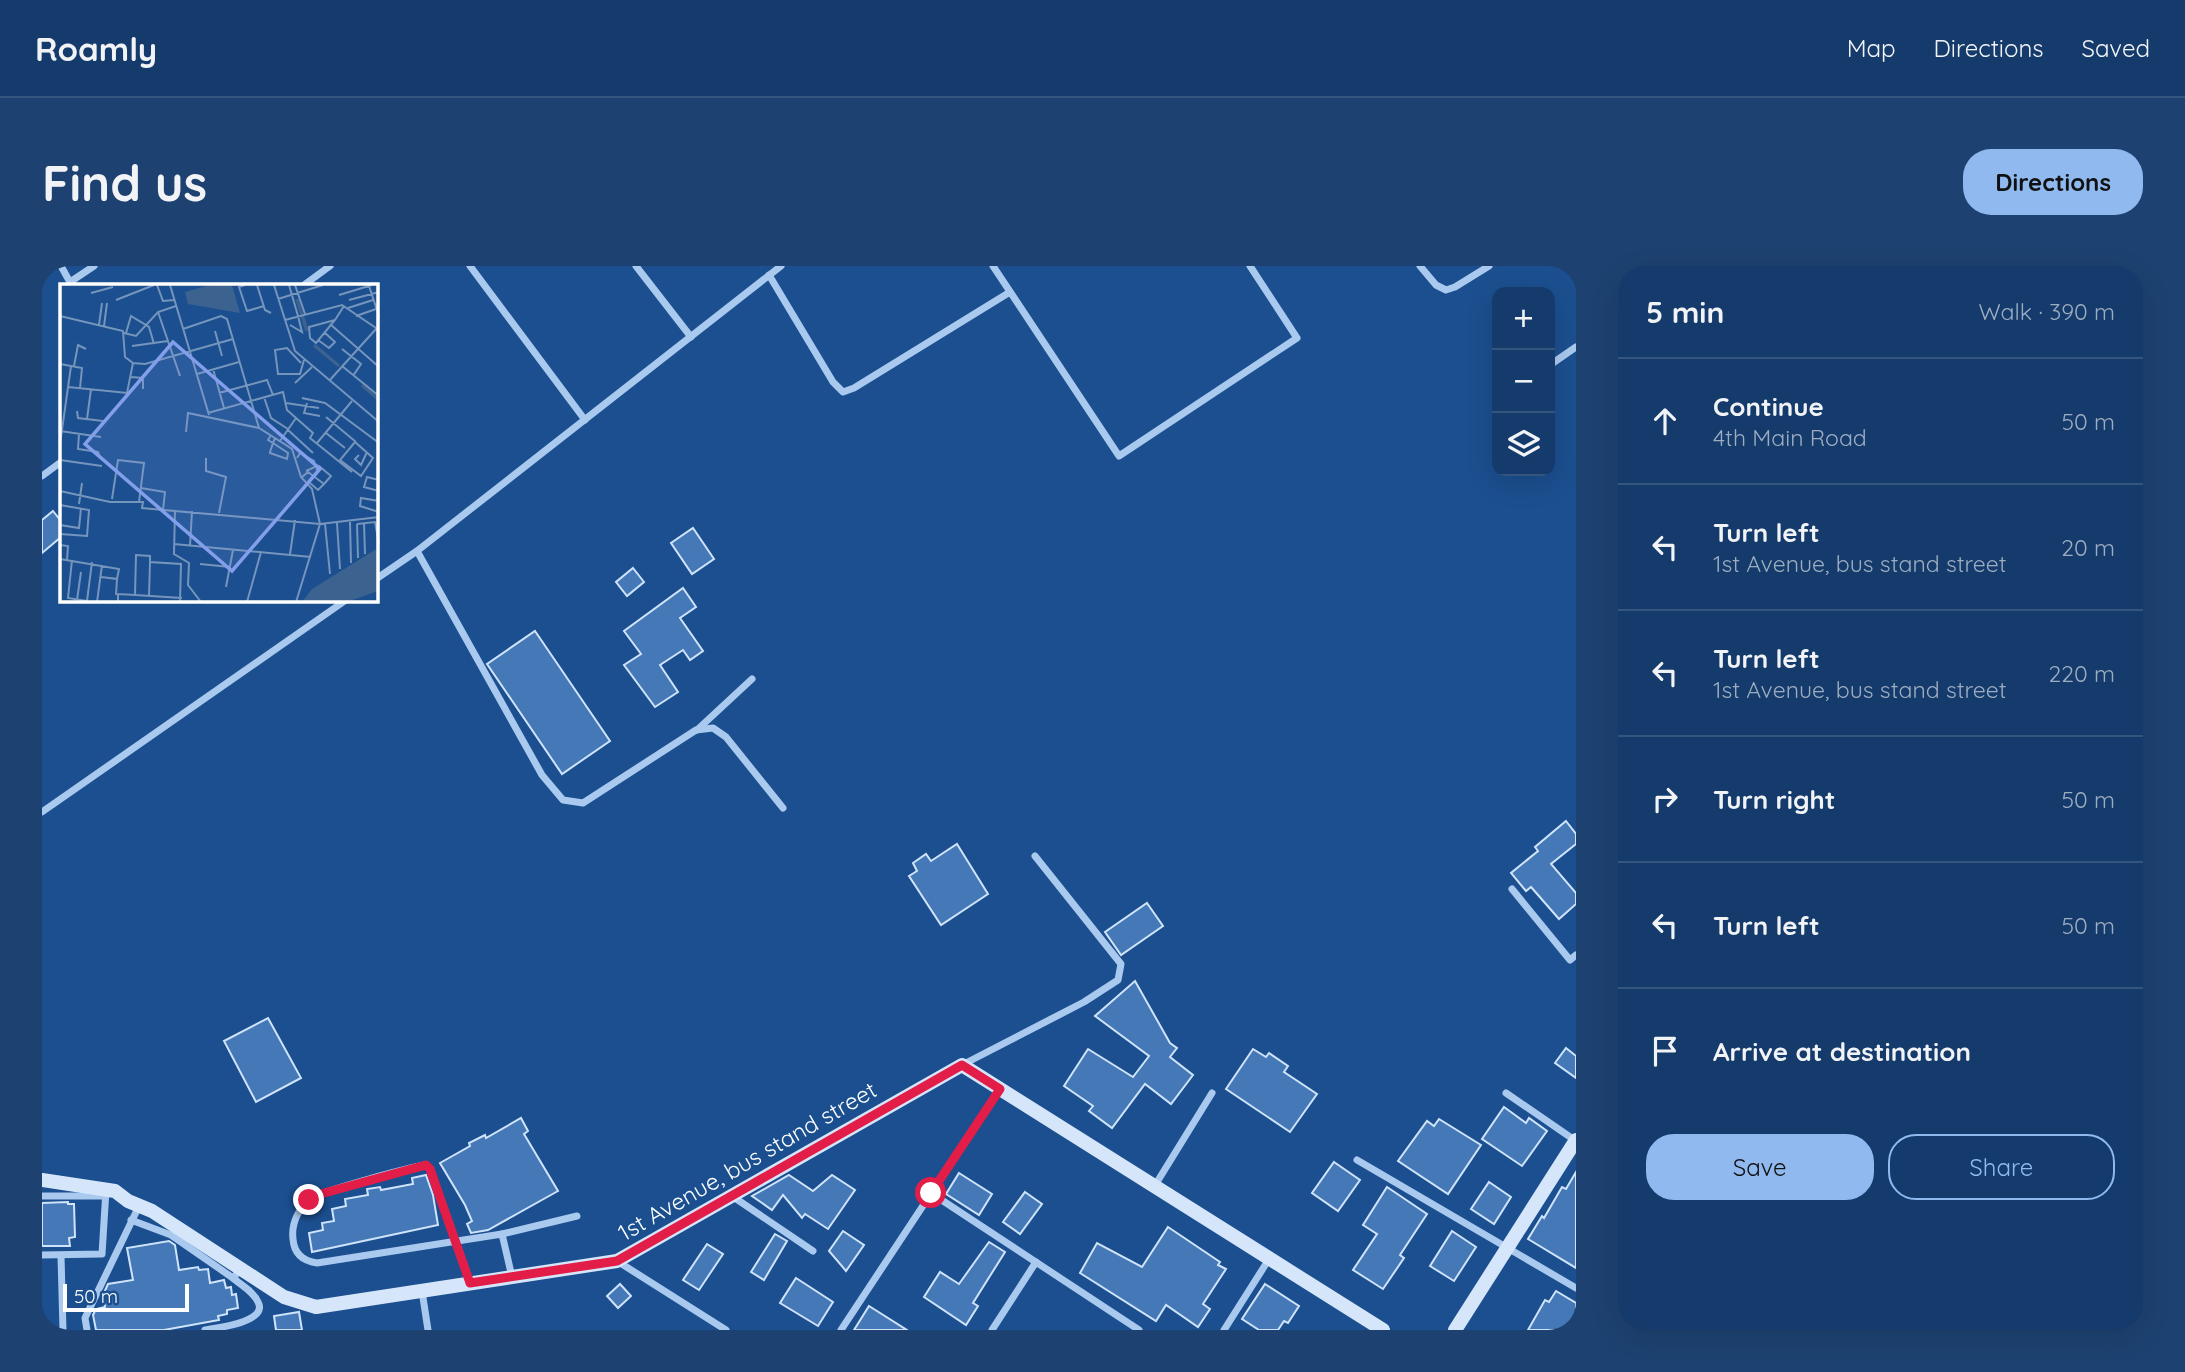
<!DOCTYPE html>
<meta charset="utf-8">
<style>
body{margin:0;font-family:Quicksand,sans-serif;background:#1d4271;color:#f1f3f6}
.controls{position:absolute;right:21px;top:21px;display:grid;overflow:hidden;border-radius:14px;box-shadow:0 7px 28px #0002}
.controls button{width:63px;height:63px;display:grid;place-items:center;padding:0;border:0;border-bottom:2px solid #33557e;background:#143b6b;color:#f1f3f6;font:35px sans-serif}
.scale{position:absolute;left:21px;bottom:18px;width:126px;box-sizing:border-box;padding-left:7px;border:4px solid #fff;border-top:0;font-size:19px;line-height:24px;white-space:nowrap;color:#fff;-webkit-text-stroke:5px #1b4f8f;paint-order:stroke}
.stop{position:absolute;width:21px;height:21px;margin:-16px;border:5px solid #e11d48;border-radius:50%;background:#fff}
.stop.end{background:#e11d48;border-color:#fff;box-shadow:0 2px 7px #0008}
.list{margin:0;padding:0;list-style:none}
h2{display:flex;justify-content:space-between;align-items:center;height:91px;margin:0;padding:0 28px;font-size:30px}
h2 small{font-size:23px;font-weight:400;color:#9dadc1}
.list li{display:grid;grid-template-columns:46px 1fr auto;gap:21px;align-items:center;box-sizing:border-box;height:126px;padding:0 28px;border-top:2px solid #33557e}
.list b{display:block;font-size:26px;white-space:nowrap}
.list p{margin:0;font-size:23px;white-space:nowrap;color:#9dadc1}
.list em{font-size:23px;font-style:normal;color:#9dadc1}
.actions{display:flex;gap:14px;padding:21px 28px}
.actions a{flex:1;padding:16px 0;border:2px solid #90b9f0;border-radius:28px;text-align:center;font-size:24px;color:#90b9f0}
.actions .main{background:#90b9f0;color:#111}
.icon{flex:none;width:38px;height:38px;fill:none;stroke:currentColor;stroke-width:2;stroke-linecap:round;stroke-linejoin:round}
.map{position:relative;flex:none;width:1534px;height:1064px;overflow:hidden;border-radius:28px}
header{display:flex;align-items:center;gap:42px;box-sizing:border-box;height:98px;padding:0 35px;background:#143b6b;border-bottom:2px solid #33557e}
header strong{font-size:33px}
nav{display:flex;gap:38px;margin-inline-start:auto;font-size:24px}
.intro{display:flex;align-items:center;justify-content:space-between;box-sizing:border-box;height:168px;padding:0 42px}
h1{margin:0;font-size:49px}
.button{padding:18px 32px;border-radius:28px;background:#90b9f0;color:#111;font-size:24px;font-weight:700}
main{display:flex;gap:42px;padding:0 42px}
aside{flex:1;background:#143b6b;border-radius:28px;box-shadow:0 7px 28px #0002}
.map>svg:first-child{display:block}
</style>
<header>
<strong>Roamly</strong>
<nav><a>Map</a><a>Directions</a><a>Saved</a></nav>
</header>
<div class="intro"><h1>Find us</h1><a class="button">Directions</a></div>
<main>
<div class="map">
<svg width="1534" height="1064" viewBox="0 0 1534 1064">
<rect width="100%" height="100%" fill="#1b4f8f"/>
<g fill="#4478b7" stroke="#cfe3fa" stroke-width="2">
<polygon points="11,245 19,255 19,271 0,287 0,254"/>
<polygon points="651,262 672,293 650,308 629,277"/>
<polygon points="591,302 602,316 585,330 574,316"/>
<polygon points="641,322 654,341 638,352 661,385 648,394 641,384 618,399 636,426 613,441 582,399 599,388 582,365"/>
<polygon points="493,365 568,475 520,508 445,398"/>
<polygon points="1524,555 1534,568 1534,578 1509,598 1534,627 1534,638 1517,653 1489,621 1484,625 1469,607 1496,585 1493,581"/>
<polygon points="915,578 946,628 899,659 867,610 875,605 871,597 884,588 889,595"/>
<polygon points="1105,637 1121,660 1079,689 1063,666"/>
<polygon points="1093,715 1128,777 1135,782 1128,791 1151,809 1129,838 1103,818 1070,862 1047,845 1051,840 1022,820 1046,783 1091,811 1107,790 1053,750"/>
<polygon points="226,752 259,812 214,836 182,775"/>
<polygon points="1524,782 1534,790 1534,812 1513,797"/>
<polygon points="1211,783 1224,791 1227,787 1246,800 1242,806 1275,828 1248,866 1184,823"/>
<polygon points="1462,841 1484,857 1487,852 1505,865 1480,900 1440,873"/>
<polygon points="479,852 486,865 482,868 516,925 446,964 429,967 425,958 430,955 423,939 398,897 428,880 427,877 443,869 444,872"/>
<polygon points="1397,853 1439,879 1406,928 1356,895 1385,855 1392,860"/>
<polygon points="1292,896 1318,914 1296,945 1270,927"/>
<polygon points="1534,906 1534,1002 1486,973 1500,950 1502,952 1520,921 1524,923"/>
<polygon points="917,907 950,928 937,949 904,928"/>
<polygon points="384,909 391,929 396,959 270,986 267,967 281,964 280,957 292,955 290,943 304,940 303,933 326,929 325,923 338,921 339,924 371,918 370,912"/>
<polygon points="747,909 771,925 790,909 813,924 786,963 763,948 760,952 741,929 730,944 710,930"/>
<polygon points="1447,916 1469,931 1452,958 1429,943"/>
<polygon points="1345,921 1385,948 1358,989 1362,992 1341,1023 1311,1004 1335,968 1321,959"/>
<polygon points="983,926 1000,938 978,968 961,956"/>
<polygon points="26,936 26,938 32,938 33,971 27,972 28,980 0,980 0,937"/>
<polygon points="1126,961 1178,996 1176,999 1184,1003 1161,1038 1168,1043 1156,1061 1124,1039 1114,1055 1038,1007 1055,977 1100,1001"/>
<polygon points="801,965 822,979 804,1005 787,985"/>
<polygon points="1410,965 1434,981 1412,1015 1388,1000"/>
<polygon points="733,968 745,975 722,1014 709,1006"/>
<polygon points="127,975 133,979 137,1004 156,1001 157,1004 166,1003 168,1017 182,1014 184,1022 189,1021 190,1029 194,1028 196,1042 185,1044 185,1048 176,1050 177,1054 122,1064 54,1064 51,1049 54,1043 63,1041 61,1029 66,1018 91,1014 85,982"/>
<polygon points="947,976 963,986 931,1037 936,1040 924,1059 882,1031 898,1006 917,1018"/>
<polygon points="665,978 681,988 657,1024 641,1014"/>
<polygon points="754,1012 791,1036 776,1060 738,1037"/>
<polygon points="578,1018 589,1030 576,1042 565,1030"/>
<polygon points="1223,1018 1257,1040 1246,1057 1242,1055 1236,1064 1217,1064 1200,1053"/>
<polygon points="1514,1025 1534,1037 1534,1064 1486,1064 1503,1034 1507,1036"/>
<polygon points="827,1040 865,1064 812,1064"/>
<polygon points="257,1046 260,1064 234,1064 232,1050"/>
</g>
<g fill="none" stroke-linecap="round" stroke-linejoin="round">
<g stroke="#a9c9ee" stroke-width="7">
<polyline points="19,0 29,18"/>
<polyline points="428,0 543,154"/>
<polyline points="594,0 649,71"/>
<polyline points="951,0 1077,190 1255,72 1208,0"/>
<polyline points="1378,0 1394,19 1404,24 1413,21 1447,0"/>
<polyline points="727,9 791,116 801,126 812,122 968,26"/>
<polyline points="28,16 52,0"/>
<polyline points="262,19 288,0"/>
<polyline points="1508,99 1534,81"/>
<polyline points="0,210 19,196"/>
<polyline points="375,285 500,509 521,534 541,537 654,464 671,462 684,471 741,542"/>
<polyline points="334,313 375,285 739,0"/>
<polyline points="655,464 710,413"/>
<polyline points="0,546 304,334"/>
<polyline points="1470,623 1528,694 1534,689"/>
<polyline points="920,799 1042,736 1076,714 1079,698 993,590"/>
<polyline points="1464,827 1534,875"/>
<polyline points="1315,894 1534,1022"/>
<polyline points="1112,921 1170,827"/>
<polyline points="889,927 1097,1064"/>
<polyline points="0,930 64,930"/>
<polyline points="690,930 771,985"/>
<polyline points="89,954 129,969 191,1012"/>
<polyline points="460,968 535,950"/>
<polyline points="0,989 60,988 64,924"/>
<polyline points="19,990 21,1064"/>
<polyline points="575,995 684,1064"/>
<path d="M428 1017 388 903 384 899C368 901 283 924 270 932 257 941 249 957 251 973 252 988 261 995 275 997L460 968 470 1011"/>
<polyline points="380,1025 386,1064"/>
<polyline points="45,1064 43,1052 97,940"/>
<path d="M163 1064C174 1062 227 1056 216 1036 212 1026 199 1019 191 1012L199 1003"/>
<polyline points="799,1064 958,823"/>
<polyline points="950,1064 994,996"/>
<polyline points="1182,1064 1227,993"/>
</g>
<g stroke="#d6e6fa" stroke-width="14">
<polyline points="0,914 73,925 86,935 110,945 242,1031 274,1041 575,995 920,799 1341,1064"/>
<polyline points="1413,1064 1534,874"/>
</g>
</g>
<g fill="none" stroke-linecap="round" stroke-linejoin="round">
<polyline stroke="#e11d48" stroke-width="9" points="267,934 275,929 384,899 388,903 428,1017 575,995 920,799 958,823 889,927"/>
</g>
<g text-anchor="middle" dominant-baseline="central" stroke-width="5" stroke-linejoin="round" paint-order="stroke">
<g font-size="23" fill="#fff" stroke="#1b4f8f">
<text transform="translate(705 895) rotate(-30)">1st Avenue, bus stand street</text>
</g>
</g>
<g transform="translate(18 18)">
<rect width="318" height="318" fill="#1b4f8f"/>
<path d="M150 1H172L180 29 128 20 125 8ZM318 264V307L287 318H242L252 305Z" fill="#3c6290"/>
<path fill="none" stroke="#3c6290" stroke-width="3.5" d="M237 15 247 47M254 61 279 82M302 101 319 116"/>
<path fill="none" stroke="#7695bc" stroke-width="2" d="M97 1 103 17 114 16M110 1 149 131M185 1 179 3 187 27 204 22M197 1 205 26 211 29M214 1 235 67 319 138M229 1 238 32M235 1 245 30M309 2 319 32M31 9 53 3M279 11 312 1M218 15 263 1M56 16 94 1M289 16 319 8M288 24 313 16M98 28 120 92M0 32 63 47 65 73 73 79 85 80 173 55M296 32 316 25M225 36 282 21 319 46M275 36 249 43 250 54 256 59 275 36 284 22M270 40 319 83M39 41 42 19M230 41 242 48 238 32M44 42 47 19M123 45 161 32 167 35 199 144M155 47 162 72M64 49 76 52 98 28 116 22M66 49 71 32 89 43 94 60M258 56 269 64 275 58 264 48M72 62 108 57M282 65 301 80 293 92M241 79 227 64 215 66 218 90H240L244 76M0 80 22 84 20 104M14 82 18 61 26 65M282 82 319 112M153 85 164 124M137 90 179 78M71 93 83 94V105M269 97 316 45M235 99 252 83M8 103 67 109 73 79M159 109 207 96 213 111M204 113 211 134 228 145M242 114 265 119 319 159M226 119 259 124M247 119 244 129 260 132M17 127 18 134 43 137M148 129 223 108 227 126 253 149 250 154 292 188M266 133 296 158M27 135 31 105M228 146 253 169M0 147 41 153M126 148 128 129 199 144 232 165 241 193 252 205 260 240 236 318M266 149 285 164M19 150 18 165 38 168 40 173M211 151 208 156 213 159 228 169 227 175 210 169V168L213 159 215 154M220 157 236 134M295 158 313 174 301 192 280 176ZM257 159 292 117M0 160 11 82M299 171 295 175 301 181 307 168M146 174V187L166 193 159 229M237 174 240 169 254 177 255 183 246 187M0 176 42 182M256 186 259 182 271 192 264 200M242 193 248 188 264 200 258 206 250 199M319 196 307 193 304 203 319 207M81 204 105 208 103 226M0 207 50 218H83L82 224 260 240 319 233M52 215 58 176 84 179 79 218M319 217 301 214 300 222 319 228M19 220 22 199M0 221 29 226 27 252 0 250M115 226 114 270 129 279 128 301 141 318M290 238 291 279M277 239 280 285M304 239 305 270M265 240 270 290M297 240 315 238 319 260M297 240 298 274M0 241 19 244 21 224M114 260 251 273M0 261 8 262 7 276M130 262 132 227M230 270 235 236M0 275 59 285 57 295M12 276 8 314 27 317 32 278M140 280 170 283M41 293 57 295 56 311M166 303 173 266M75 311 122 314M89 312 90 278M17 316 21 288M37 318 42 281M58 318V310L75 311 76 271 90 272V278L121 280 120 318M187 318 201 268"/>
<path fill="#839eea" fill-opacity="0.15" stroke="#839eea" stroke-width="3.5" d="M113 58 260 185 172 287 25 160Z"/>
<rect width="318" height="318" fill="none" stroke="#fff" stroke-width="3.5"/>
</g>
</svg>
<div class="controls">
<button>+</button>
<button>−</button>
<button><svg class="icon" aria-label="layers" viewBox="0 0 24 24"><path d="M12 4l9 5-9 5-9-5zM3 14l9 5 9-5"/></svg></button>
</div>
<div class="scale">50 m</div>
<div class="stop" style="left:889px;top:927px"></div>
<div class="stop end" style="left:267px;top:934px"></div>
</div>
<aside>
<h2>5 min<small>Walk · 390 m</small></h2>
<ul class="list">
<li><svg class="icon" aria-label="ahead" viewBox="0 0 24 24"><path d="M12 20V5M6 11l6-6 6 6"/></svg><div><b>Continue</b><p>4th Main Road</p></div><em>50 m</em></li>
<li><svg class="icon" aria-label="left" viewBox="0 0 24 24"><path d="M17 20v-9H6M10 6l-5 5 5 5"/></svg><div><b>Turn left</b><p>1st Avenue, bus stand street</p></div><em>20 m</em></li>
<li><svg class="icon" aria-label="left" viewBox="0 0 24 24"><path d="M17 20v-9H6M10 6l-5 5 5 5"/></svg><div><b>Turn left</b><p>1st Avenue, bus stand street</p></div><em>220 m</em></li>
<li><svg class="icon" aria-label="right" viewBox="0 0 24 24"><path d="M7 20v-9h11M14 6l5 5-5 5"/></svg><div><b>Turn right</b></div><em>50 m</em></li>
<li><svg class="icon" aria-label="left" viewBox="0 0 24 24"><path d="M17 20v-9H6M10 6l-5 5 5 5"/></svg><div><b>Turn left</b></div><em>50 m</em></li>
<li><svg class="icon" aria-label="arrive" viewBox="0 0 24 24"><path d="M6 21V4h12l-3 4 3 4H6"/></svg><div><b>Arrive at destination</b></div></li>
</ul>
<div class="actions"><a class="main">Save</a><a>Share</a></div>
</aside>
</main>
